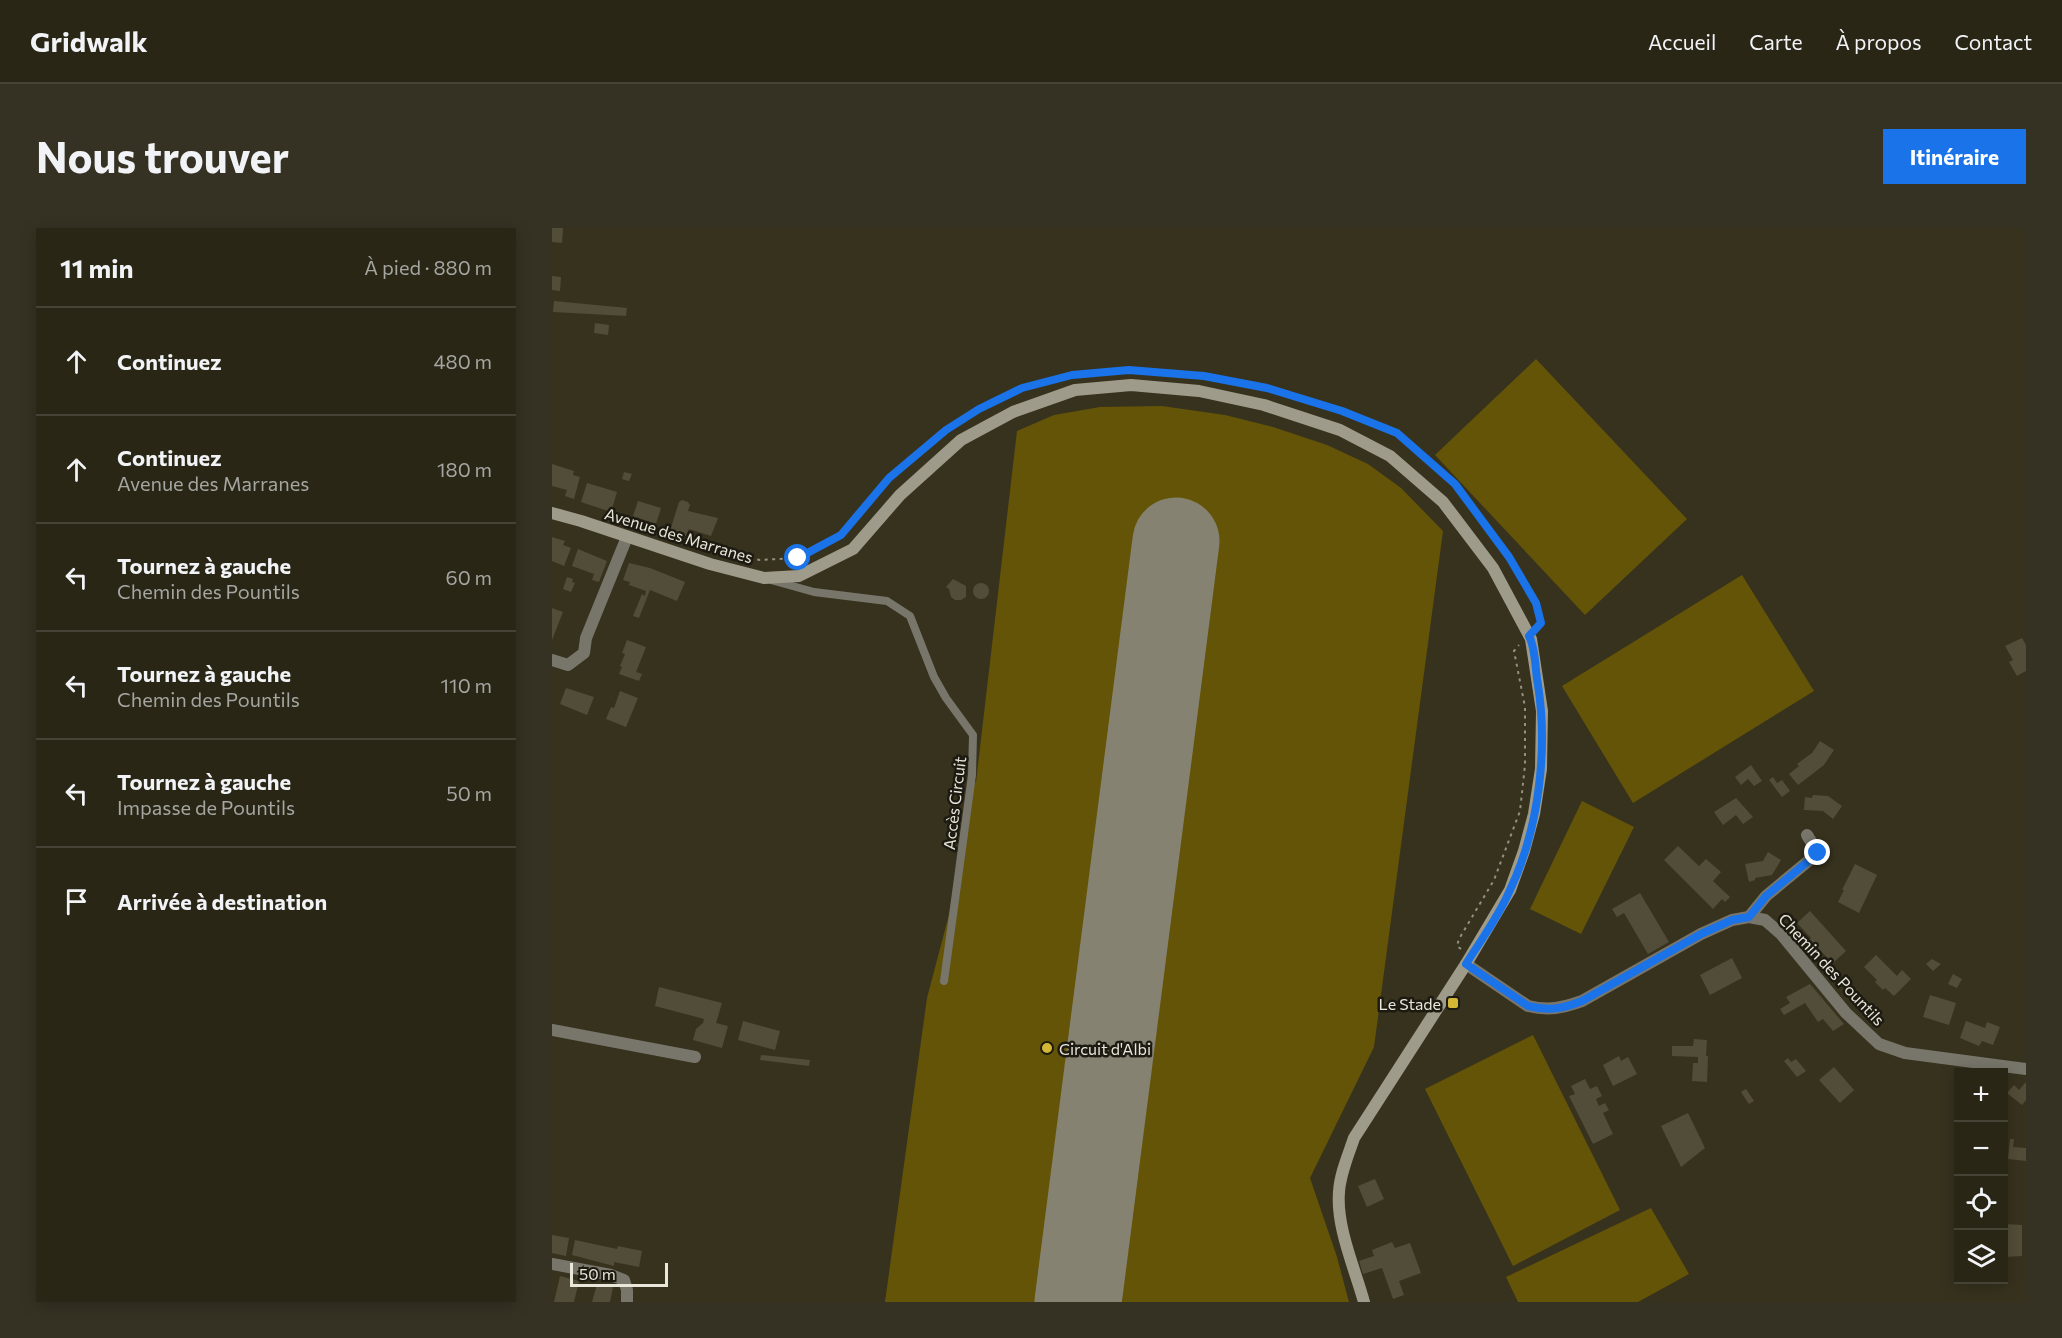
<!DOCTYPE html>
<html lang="fr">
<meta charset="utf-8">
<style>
body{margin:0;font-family:Commissioner,sans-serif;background:#353223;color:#f1f3f6}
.controls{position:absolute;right:18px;bottom:18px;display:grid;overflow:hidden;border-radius:0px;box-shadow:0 3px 15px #0003}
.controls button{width:54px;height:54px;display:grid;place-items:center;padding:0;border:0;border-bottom:2px solid #454335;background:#292616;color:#f1f3f6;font:30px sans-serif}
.scale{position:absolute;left:18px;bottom:15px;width:98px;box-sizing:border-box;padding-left:6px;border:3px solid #e9e6da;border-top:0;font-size:16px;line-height:21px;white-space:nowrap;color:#e9e6da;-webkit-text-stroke:4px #1c1a11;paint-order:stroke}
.stop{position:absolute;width:18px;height:18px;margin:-14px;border:4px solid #1a73e8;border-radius:50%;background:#fff}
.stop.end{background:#1a73e8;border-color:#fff;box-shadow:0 2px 6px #0008}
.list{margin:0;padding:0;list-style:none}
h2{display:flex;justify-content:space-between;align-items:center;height:78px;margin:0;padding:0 24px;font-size:26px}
h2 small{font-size:20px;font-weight:400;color:#a5a5a1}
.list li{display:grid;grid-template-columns:39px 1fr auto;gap:18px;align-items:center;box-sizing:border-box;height:108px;padding:0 24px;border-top:2px solid #454335}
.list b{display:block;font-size:22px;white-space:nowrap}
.list p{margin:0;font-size:20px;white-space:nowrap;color:#a5a5a1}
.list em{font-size:20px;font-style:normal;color:#a5a5a1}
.icon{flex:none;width:33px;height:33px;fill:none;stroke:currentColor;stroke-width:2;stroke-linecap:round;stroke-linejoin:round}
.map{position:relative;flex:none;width:1474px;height:1074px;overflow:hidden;border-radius:0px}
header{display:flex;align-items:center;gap:36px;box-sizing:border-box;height:84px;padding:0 30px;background:#292616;border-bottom:2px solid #454335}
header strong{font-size:28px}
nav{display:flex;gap:33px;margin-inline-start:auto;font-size:21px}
.intro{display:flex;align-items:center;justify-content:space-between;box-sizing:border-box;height:144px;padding:0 36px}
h1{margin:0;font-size:42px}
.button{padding:15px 27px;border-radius:0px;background:#1a73e8;color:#fff;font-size:21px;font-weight:700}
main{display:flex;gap:36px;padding:0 36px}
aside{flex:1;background:#292616;border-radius:0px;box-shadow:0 3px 15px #0003}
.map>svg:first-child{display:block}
</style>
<header>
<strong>Gridwalk</strong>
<nav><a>Accueil</a><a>Carte</a><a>À propos</a><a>Contact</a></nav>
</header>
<div class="intro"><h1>Nous trouver</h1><a class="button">Itinéraire</a></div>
<main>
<aside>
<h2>11 min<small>À pied · 880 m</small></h2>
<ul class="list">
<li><svg class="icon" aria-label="ahead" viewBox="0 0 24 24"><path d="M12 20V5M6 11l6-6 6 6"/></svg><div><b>Continuez</b></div><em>480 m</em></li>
<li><svg class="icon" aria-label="ahead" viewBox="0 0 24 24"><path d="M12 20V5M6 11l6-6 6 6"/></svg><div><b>Continuez</b><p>Avenue des Marranes</p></div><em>180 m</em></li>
<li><svg class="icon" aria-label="left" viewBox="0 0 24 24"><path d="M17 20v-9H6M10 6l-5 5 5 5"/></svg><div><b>Tournez à gauche</b><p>Chemin des Pountils</p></div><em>60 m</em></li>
<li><svg class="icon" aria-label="left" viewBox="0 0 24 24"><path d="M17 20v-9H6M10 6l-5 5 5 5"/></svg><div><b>Tournez à gauche</b><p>Chemin des Pountils</p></div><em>110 m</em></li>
<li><svg class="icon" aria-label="left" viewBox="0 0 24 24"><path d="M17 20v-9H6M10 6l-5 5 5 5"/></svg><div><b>Tournez à gauche</b><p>Impasse de Pountils</p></div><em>50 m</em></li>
<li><svg class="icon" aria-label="arrive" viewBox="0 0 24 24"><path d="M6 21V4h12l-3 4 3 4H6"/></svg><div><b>Arrivée à destination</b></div></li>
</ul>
</aside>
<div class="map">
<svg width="1474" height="1074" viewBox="0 0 1474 1074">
<rect width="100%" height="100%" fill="#37321e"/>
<g fill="#645407" fill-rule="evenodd">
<polygon points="984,131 1135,291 1033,387 883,227"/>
<path d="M610 178 673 187 721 199 775 217 816 236 849 260 891 303 822 819 758 950 785 1029 797 1074H333L375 770 399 679 416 554H424L465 203 502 187 548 179ZM594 310 655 318 590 807 531 800Z"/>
<polygon points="1190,347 1262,463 1081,575 1010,458"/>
<polygon points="1030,573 1082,599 1029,706 978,681"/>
<polygon points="981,807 1068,982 961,1038 873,861"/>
<polygon points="1099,980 1137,1046 1086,1074 966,1074 954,1049"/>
</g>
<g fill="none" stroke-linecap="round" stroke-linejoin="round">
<polyline stroke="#868272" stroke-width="87" points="526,1074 624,313"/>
</g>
<g fill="#524d38">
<polygon points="0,0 11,0 10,15 0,14"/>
<polygon points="0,48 9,49 8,63 0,62"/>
<polygon points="2,73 75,80 74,88 1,84"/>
<polygon points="43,95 57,97 56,107 42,105"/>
<polygon points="0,236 22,243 21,247 28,249 22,271 13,268 15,262 0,258"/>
<polygon points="72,244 80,246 77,253 70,251"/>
<polygon points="35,255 65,264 59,284 29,274"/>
<polygon points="130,272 136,274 138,277 136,283 166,290 159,308 137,301 134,308 118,303 127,274"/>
<polygon points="86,273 109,280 104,296 81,288"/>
<polygon points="0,309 13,313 11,317 19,320 12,338 0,333"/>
<polygon points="26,321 55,333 47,354 40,352 42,346 20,338"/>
<polygon points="77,335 98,340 133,354 125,373 98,362 87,390 81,388 90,366 93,368 94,363 77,357 78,354 71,352"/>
<polygon points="15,349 21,351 20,354 23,355 19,364 11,361"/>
<polygon points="401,351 414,358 414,369 409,372 403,372 399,369 397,361 394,359"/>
<circle cx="429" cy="363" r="8"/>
<polygon points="0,380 11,384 0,412"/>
<polygon points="1470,410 1474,417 1474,443 1465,448 1457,434 1461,432 1453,418"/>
<polygon points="75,412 94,419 84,444 90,446 87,453 67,446 70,439 68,438 73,426 70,425"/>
<polygon points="14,460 42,469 35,487 8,476"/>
<polygon points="68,463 86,470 74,499 54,491 59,479 62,480"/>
<polygon points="1268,513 1282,522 1272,537 1246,557 1237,546 1247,538 1245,536 1260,525"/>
<polygon points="1199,537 1210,553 1202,558 1196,551 1189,557 1183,549"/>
<polygon points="1221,549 1225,555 1230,552 1238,563 1230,569 1217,552"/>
<polygon points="1261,567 1276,568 1290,578 1281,591 1271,583 1252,582 1253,569 1260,570"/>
<polygon points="1184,570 1201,589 1191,596 1184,587 1171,597 1162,584"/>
<polygon points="1126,618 1147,638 1154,631 1169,644 1161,653 1178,669 1173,674 1170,671 1161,681 1112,632"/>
<polygon points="1216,624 1229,632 1220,647 1203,650 1203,652 1197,654 1193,636 1211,633"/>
<polygon points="1303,636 1325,647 1307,685 1286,674 1292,662 1290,662"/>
<polygon points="1088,665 1117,714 1096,726 1072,685 1065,689 1060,681"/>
<polygon points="1258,683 1294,723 1281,735 1257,712 1259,710 1245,695"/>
<polygon points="1324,727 1345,748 1350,742 1359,751 1342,768 1333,760 1331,762 1323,754 1325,752 1312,739"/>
<polygon points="1180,730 1190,750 1158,767 1148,747"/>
<polygon points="1380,731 1389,736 1381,743 1374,736"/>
<polygon points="1401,746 1410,751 1405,760 1396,756"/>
<polygon points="1258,756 1292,796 1281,803 1271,791 1266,794 1253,775 1232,787 1228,781 1238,775 1234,769"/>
<polygon points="107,759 170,775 164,795 176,798 170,820 141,812 144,801 151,795 152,791 103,778"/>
<polygon points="1378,767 1404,775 1397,797 1371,789"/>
<polygon points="191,793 228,803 223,822 186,812"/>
<polygon points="1414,793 1433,800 1435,794 1448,799 1441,817 1430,813 1427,818 1408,810"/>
<polygon points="1142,811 1155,812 1154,828 1156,828 1155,854 1140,853 1141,835 1146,835 1146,829 1120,828 1120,818 1141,818"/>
<polygon points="209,827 258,832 257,838 208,832"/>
<polygon points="1067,828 1069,833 1076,829 1085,846 1061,858 1051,837"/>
<polygon points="1236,830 1239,834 1244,831 1254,843 1245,849 1232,833"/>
<polygon points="1282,839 1302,862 1288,875 1267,852"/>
<polygon points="1033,851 1038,861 1045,858 1050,868 1044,871 1047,878 1053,875 1057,882 1051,885 1061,906 1041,916 1017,868 1023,866 1019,858"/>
<polygon points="1474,854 1474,872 1470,877 1455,865 1462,857 1467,862"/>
<polygon points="1194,861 1202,873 1197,876 1189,864"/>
<polygon points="1136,885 1153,920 1129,939 1109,898"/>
<polygon points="1458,911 1462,911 1461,919 1474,920 1474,933 1456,931"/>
<polygon points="823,951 832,971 815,979 806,958"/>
<polygon points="1452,996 1470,997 1470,1028 1452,1029"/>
<polygon points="0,1007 17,1010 14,1028 0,1025"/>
<polygon points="23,1012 65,1021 66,1018 90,1023 87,1039 62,1034 62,1038 20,1027"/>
<polygon points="840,1014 843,1020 858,1015 869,1045 847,1053 852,1067 841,1071 830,1040 811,1046 807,1033 822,1028 820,1022"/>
<polygon points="8,1048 27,1053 22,1074 2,1074"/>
<polygon points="45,1056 61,1059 58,1074 40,1074"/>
</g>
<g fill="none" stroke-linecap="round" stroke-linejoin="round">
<g stroke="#959181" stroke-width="2" stroke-dasharray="3 4.5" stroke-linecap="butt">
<polyline points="183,328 208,332 246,330 289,307 337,250 394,202 427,181 470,161 520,147 577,142 652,148 715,160 790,183 845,205 903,257 957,329 984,375 989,395 986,398"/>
<polyline points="909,721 905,718 907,711 942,652 968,583 973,537 973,479 962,423 967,417"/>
</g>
<polyline stroke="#78756b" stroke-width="8" points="219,352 262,364 335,373 358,388 382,449 394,470 421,507 420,547 392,753"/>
<g stroke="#78756b" stroke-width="12">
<polyline points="0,432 16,437 32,425 34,410 75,309"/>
<polyline points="1197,689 1214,668 1266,625 1255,607"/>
<path d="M914 736 976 778C997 783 1010 780 1030 773L1149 706 1180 692 1197 689 1213 692 1229 706 1294 785 1327 816 1353 825 1474 841"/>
<polyline points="0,802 143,829"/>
<polyline points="0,1036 59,1047 72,1052 75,1062 75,1074"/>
</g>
<path stroke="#9f9b8b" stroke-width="12" d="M0 285 29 293 158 336 212 350 247 348 301 321 348 267 409 212 461 184 523 162 579 157 647 163 712 177 788 202 838 228 891 274 941 340 979 411 990 483 989 541 982 586 972 623 958 662 914 736 802 910C796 928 788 946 787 964 784 999 803 1041 812 1074"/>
</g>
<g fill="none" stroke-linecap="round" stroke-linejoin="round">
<path stroke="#1a73e8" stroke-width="8" d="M246 330 289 307 337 250 394 202 427 181 470 160 520 147 577 142 652 148 715 160 790 183 845 205 903 256 957 329 984 375 989 395 977 408C984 421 983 442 986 457 996 522 987 601 958 662 947 688 929 712 914 736L976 778C997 783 1010 781 1030 773L1149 706 1180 692 1197 689 1214 668 1266 625"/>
</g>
<g fill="#d4b635" stroke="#1c1a11" stroke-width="2">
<rect x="895" y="769" width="12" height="12" rx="3"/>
<circle cx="495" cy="820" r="6"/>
</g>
<g text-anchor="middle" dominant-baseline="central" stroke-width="5" stroke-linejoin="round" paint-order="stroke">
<g font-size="16" fill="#e9e6da" stroke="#1c1a11">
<text transform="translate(127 307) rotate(17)">Avenue des Marranes</text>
<text transform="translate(402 575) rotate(-83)">Accès Circuit</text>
<text transform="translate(1280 741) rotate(47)">Chemin des Pountils</text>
</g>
<g font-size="16" fill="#e9e6da" stroke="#1c1a11" text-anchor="end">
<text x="889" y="775">Le Stade</text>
<text x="507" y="820" text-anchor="start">Circuit d'Albi</text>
</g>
</g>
</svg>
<div class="controls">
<button>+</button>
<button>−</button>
<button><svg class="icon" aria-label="locate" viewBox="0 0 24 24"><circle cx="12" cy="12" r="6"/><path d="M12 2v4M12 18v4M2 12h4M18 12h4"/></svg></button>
<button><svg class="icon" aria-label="layers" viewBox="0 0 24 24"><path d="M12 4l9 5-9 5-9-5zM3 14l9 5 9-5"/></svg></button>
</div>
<div class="scale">50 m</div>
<div class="stop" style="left:246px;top:330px"></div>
<div class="stop end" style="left:1266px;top:625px"></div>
</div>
</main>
